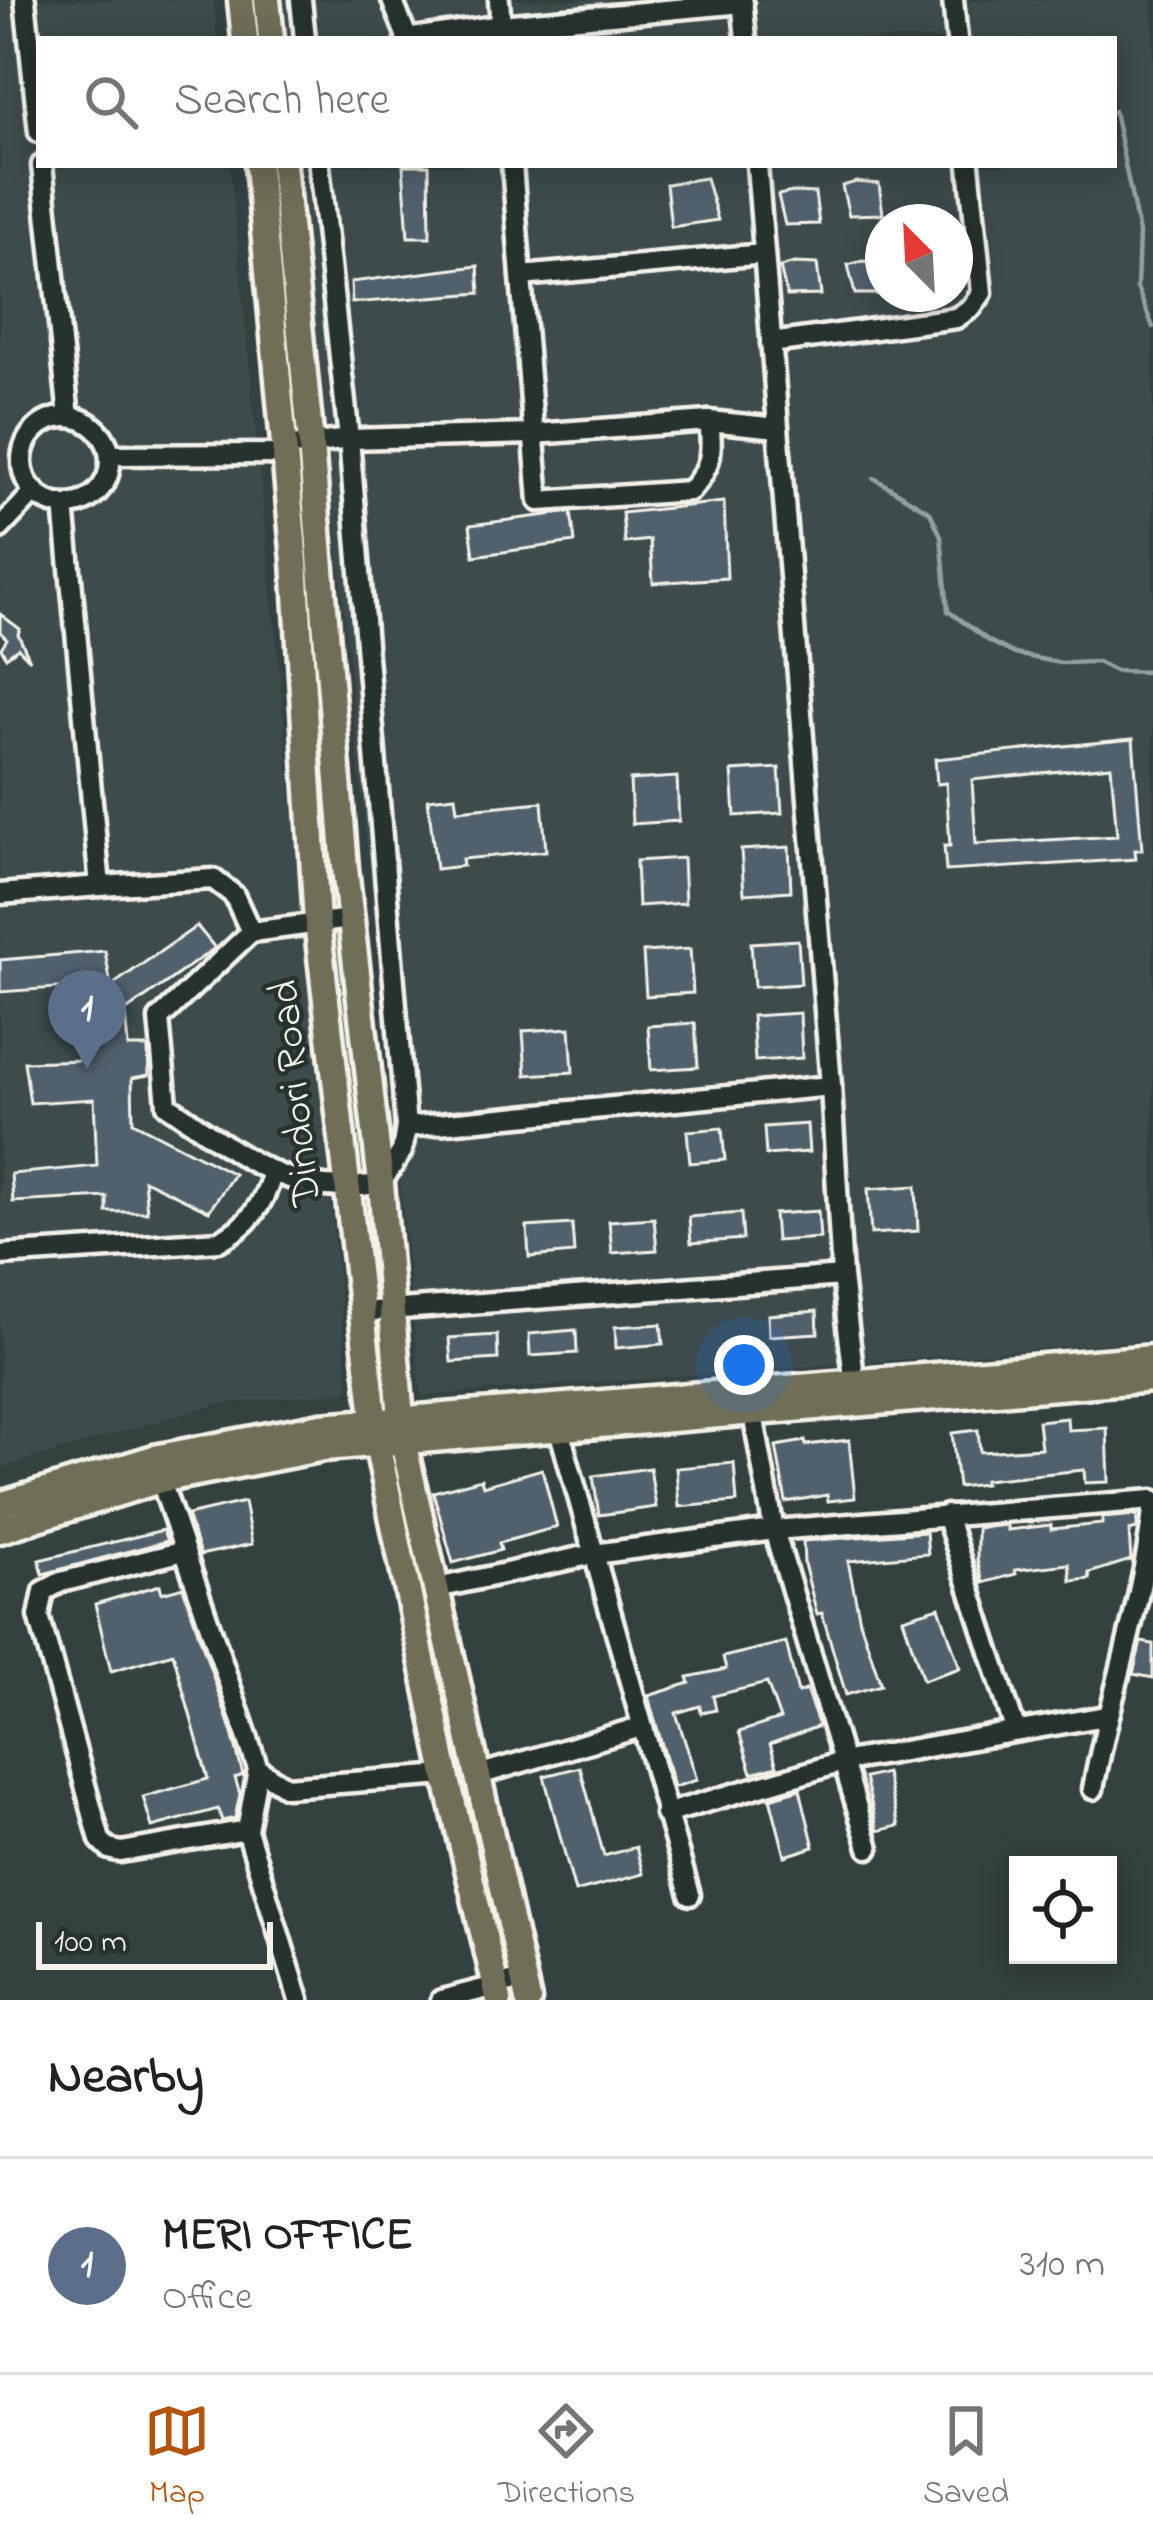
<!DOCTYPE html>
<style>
body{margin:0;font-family:"Indie Flower",sans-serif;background:#f2f2f2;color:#202124}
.controls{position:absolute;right:36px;bottom:36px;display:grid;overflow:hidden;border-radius:0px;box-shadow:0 6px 30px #0003}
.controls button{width:108px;height:108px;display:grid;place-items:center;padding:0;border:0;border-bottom:3px solid #e0e0e0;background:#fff;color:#202124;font:60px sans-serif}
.compass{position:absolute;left:865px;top:204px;width:108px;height:108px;border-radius:50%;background:#fff;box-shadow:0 6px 30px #0003;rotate:336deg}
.scale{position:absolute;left:36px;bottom:30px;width:237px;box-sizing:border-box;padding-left:12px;border:6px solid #f4f1e8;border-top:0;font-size:33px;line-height:42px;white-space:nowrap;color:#f4f1e8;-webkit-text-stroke:9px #26332d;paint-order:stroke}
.you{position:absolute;left:744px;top:1365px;width:42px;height:42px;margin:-30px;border:9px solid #fff;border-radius:50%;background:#1a73e8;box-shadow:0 0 0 18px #1a73e833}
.badge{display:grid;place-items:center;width:78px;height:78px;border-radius:50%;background:#b45309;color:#fff;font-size:39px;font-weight:700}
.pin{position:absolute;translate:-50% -99px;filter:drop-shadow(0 3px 6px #0008)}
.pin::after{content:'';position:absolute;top:63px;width:42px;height:36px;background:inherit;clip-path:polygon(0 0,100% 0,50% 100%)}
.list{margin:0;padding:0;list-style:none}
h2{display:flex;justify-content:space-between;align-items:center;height:156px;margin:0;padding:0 48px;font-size:51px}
h2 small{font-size:39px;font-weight:400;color:#757577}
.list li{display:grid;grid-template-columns:78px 1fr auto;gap:36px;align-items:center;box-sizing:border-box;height:216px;padding:0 48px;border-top:3px solid #e0e0e0}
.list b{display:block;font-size:45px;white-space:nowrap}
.list p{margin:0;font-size:39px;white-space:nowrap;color:#757577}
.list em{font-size:39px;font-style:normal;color:#757577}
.icon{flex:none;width:66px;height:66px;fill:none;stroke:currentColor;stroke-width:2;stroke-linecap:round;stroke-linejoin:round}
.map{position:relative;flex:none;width:1153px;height:2000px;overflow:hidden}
.search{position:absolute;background:#fff;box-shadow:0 6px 30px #0003;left:36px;right:36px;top:36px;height:132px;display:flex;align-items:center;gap:30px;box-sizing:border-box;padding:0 42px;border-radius:0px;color:#757577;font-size:45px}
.sheet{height:372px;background:#fff}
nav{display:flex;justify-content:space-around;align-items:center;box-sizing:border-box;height:168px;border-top:3px solid #e0e0e0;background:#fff;font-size:33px;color:#757577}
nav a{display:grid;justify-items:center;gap:6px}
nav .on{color:#b45309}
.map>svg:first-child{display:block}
</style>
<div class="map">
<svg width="1153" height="2000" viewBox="0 0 1153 2000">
<rect width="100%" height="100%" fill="#334140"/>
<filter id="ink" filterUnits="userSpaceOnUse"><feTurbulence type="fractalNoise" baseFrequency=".00833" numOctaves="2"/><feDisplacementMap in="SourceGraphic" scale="24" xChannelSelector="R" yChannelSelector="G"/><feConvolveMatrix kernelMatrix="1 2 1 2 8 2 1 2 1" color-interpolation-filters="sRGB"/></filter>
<g filter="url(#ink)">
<g fill="#3c4b4e" fill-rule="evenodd">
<polygon points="0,0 214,0 217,39 39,39 39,165 230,165 349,1391 213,1405 0,1468"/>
<path d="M284 0H1153V1340L421 1396 300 165H1114V39H287ZM883 222H955V294H883Z"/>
</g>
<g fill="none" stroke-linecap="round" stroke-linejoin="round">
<g stroke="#8fa2a1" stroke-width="4.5">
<polyline points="1114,111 1139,233 1137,288 1153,327"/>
<polyline points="874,478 930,512 941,536 948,611 989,641 1015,654 1060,663 1097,662 1115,671 1153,672"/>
</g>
</g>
<g fill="#51616d" stroke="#f4f1e8" stroke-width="3" fill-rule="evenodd">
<polygon points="403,165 429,165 430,237 408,237"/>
<polygon points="706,178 718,220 671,227 666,184"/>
<polygon points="856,182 879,184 883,214 849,215 842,186"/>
<polygon points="793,192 815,193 819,224 785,225 778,195"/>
<polygon points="862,261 883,263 883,294 855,294 848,265"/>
<polygon points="794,263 817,264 821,295 787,296 780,267"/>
<polygon points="478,266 480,293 352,303 351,282"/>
<polygon points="724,502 727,578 653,583 650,540 625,543 622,513"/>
<polygon points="571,512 575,542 474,556 470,525"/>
<polygon points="0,614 20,629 18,634 30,660 18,648 6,657 1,648 7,639 0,632"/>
<path d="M1133 739 1142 850H1135L1136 859 946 871 944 846H950L946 783 937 784 935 759ZM1111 766 1117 836 976 844 972 780Z"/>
<polygon points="779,768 782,813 735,816 732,771"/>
<polygon points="677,777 679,821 632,824 630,780"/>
<polygon points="455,796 457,810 542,802 546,851 462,859 463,866 436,869 428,799"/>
<polygon points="789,847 791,891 744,894 741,850"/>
<polygon points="683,858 685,903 638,906 636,861"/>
<polygon points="197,926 215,948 125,1012 128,1047 148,1047 148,1050 149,1075 132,1078 133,1122 234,1174 209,1211 144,1180 147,1212 107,1212 107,1197 13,1202 11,1174 97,1166 94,1099 30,1103 24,1062 84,1060 84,986 0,992 0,960 105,951 111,986"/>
<polygon points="798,940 801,984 754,987 751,943"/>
<polygon points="690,949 693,993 646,996 643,952"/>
<polygon points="800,1013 802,1058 755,1061 752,1016"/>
<polygon points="695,1023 698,1067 651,1070 648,1026"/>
<polygon points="570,1028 573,1072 526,1075 523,1031"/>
<polygon points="807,1124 809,1152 766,1155 764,1127"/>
<polygon points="722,1128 725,1160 690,1163 687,1131"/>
<polygon points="916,1186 918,1231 871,1234 868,1189"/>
<polygon points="818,1211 820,1238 776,1241 774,1214"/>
<polygon points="741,1213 743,1239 691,1243 689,1217"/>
<polygon points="654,1218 657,1250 612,1253 609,1221"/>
<polygon points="572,1224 574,1253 529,1257 527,1227"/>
<polygon points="817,1311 818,1333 769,1336 768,1315"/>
<polygon points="661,1324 663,1344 616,1348 615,1327"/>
<polygon points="576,1330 577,1353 530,1356 529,1334"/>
<polygon points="497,1335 498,1359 451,1362 449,1338"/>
<polygon points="1067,1418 1068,1430 1107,1428 1109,1482 1085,1483 1084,1470 984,1480 984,1484 958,1487 952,1433 978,1430 980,1452 1041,1448 1038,1421"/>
<polygon points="849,1440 855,1498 828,1501 827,1495 786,1502 776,1446 805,1441 806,1445"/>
<polygon points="734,1463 737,1502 679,1507 676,1468"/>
<polygon points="650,1468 656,1507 599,1515 593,1476"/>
<polygon points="542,1469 557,1527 499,1543 501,1550 453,1563 433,1492 481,1479 483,1486"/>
<polygon points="244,1502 252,1544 200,1555 187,1515"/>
<polygon points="1137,1515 1137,1529 1129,1531 1131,1560 1089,1573 1090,1579 1071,1581 1069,1564 1015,1570 1016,1574 983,1583 977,1560 977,1528 1007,1525 1007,1530 1051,1525 1051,1529 1102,1524 1102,1518"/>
<polygon points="163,1530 167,1541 43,1574 39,1560"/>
<polygon points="926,1532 928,1554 848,1561 860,1621 881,1685 846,1695 822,1613 817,1614 804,1564 803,1541"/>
<polygon points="160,1585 162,1593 183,1587 232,1733 243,1775 235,1778 240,1794 235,1818 222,1821 218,1809 152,1827 143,1797 208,1779 173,1653 111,1671 95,1604"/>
<polygon points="939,1607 960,1668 923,1680 903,1618"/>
<polygon points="786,1642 798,1693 806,1690 819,1726 770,1744 777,1766 752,1773 739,1732 780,1719 767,1683 713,1696 716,1710 701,1713 700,1706 676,1713 697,1780 674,1787 648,1696 690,1683 688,1677 726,1669 723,1657"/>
<polygon points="1141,1642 1153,1644 1153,1678 1133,1674"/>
<polygon points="580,1767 604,1856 636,1847 643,1874 575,1892 544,1776"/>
<polygon points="886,1773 899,1826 878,1831 865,1778"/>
<polygon points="800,1789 814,1847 785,1856 770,1798"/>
</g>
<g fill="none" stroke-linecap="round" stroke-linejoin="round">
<g stroke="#f4f1e8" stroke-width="27">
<g id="minor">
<polyline points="25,0 39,132"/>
<polyline points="301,0 305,39"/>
<polyline points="392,0 407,37"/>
<polyline points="499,0 502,39"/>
<polyline points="742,0 746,39"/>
<polyline points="953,0 957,39"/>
<polyline points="406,39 501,25 743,3"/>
<polyline points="42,165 69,417"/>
<polyline points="319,165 349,439 534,434 709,421"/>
<path d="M512 165 539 501 690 491C712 467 713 452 709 421L778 428"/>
<polyline points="757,165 831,1086 842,1276 856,1395"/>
<polyline points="521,276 764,254"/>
<polyline points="771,343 956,318 971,308 982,293 969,165"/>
<circle cx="66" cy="461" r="44"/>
<polyline points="110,455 286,454"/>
<polyline points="64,505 100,886 213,879 234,895 251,932 350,919"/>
<polyline points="0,528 35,491"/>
<polyline points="0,894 100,886"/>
<path d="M251 932 159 1019 167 1105C237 1152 290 1202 381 1183L402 1151 406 1127 349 439 285 447"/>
<polyline points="406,1127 831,1086"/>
<path d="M0 1255 219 1241C249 1225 262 1207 272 1175"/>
<polyline points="361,1312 842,1276"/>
<polyline points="753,1414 774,1530 869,1848"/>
<polyline points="559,1429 690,1895"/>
<polyline points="158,1472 258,1769 247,1830 299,2000"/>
<polyline points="946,1515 1015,1729"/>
<polyline points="184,1551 61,1582 44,1591 39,1616 100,1840 109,1849 121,1852 247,1830"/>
<polyline points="437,1588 594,1554 774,1530 1153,1500"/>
<polyline points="258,1769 286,1787 446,1775"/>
<polyline points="478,1775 641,1727"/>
<path d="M1093 1789C1110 1696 1142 1605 1153 1511"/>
<polyline points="665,1814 846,1761 1106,1716"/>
<polyline points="441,2000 523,1979"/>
</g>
</g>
<g stroke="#f4f1e8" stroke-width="33">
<g id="major">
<polyline points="241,0 245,39"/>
<polyline points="267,0 271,39"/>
<polyline points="258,165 295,561 317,922 377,1443 446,1775 499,2000"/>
<polyline points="283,165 311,444 345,868 381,1183 403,1441 528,2000"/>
<polyline points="0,1505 154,1458 321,1426 1153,1358"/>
<polyline points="0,1530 160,1480 324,1448 1153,1379"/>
</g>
</g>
<use href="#minor" stroke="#26332d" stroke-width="18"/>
<use href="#major" stroke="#716e59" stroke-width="24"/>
</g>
</g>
<g text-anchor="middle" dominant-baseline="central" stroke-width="9" stroke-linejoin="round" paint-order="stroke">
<g font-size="42" fill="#f4f1e8" stroke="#26332d">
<text transform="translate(297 1093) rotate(-96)">Dindori Road</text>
</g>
</g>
</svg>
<div class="controls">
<button><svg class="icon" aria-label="locate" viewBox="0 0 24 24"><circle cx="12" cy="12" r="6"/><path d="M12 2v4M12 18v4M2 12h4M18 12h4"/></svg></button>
</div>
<svg class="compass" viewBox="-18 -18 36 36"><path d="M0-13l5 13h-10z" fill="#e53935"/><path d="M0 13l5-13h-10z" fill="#757577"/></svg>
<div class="scale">100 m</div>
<div class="you"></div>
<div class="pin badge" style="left:87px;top:1069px;background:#5c6f8a">1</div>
<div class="search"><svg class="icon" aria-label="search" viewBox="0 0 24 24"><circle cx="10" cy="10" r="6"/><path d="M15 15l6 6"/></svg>Search here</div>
</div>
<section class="sheet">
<h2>Nearby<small></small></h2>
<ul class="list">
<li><span class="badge" style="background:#5c6f8a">1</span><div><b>MERI OFFICE</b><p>Office</p></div><em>310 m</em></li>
</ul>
</section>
<nav>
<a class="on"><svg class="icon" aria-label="map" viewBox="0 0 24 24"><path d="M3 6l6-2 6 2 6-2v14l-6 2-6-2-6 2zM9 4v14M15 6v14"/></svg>Map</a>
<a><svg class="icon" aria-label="directions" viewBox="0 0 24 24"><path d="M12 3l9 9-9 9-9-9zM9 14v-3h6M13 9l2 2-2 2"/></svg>Directions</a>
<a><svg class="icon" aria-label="saved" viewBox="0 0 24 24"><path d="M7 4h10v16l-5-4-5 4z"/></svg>Saved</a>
</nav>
